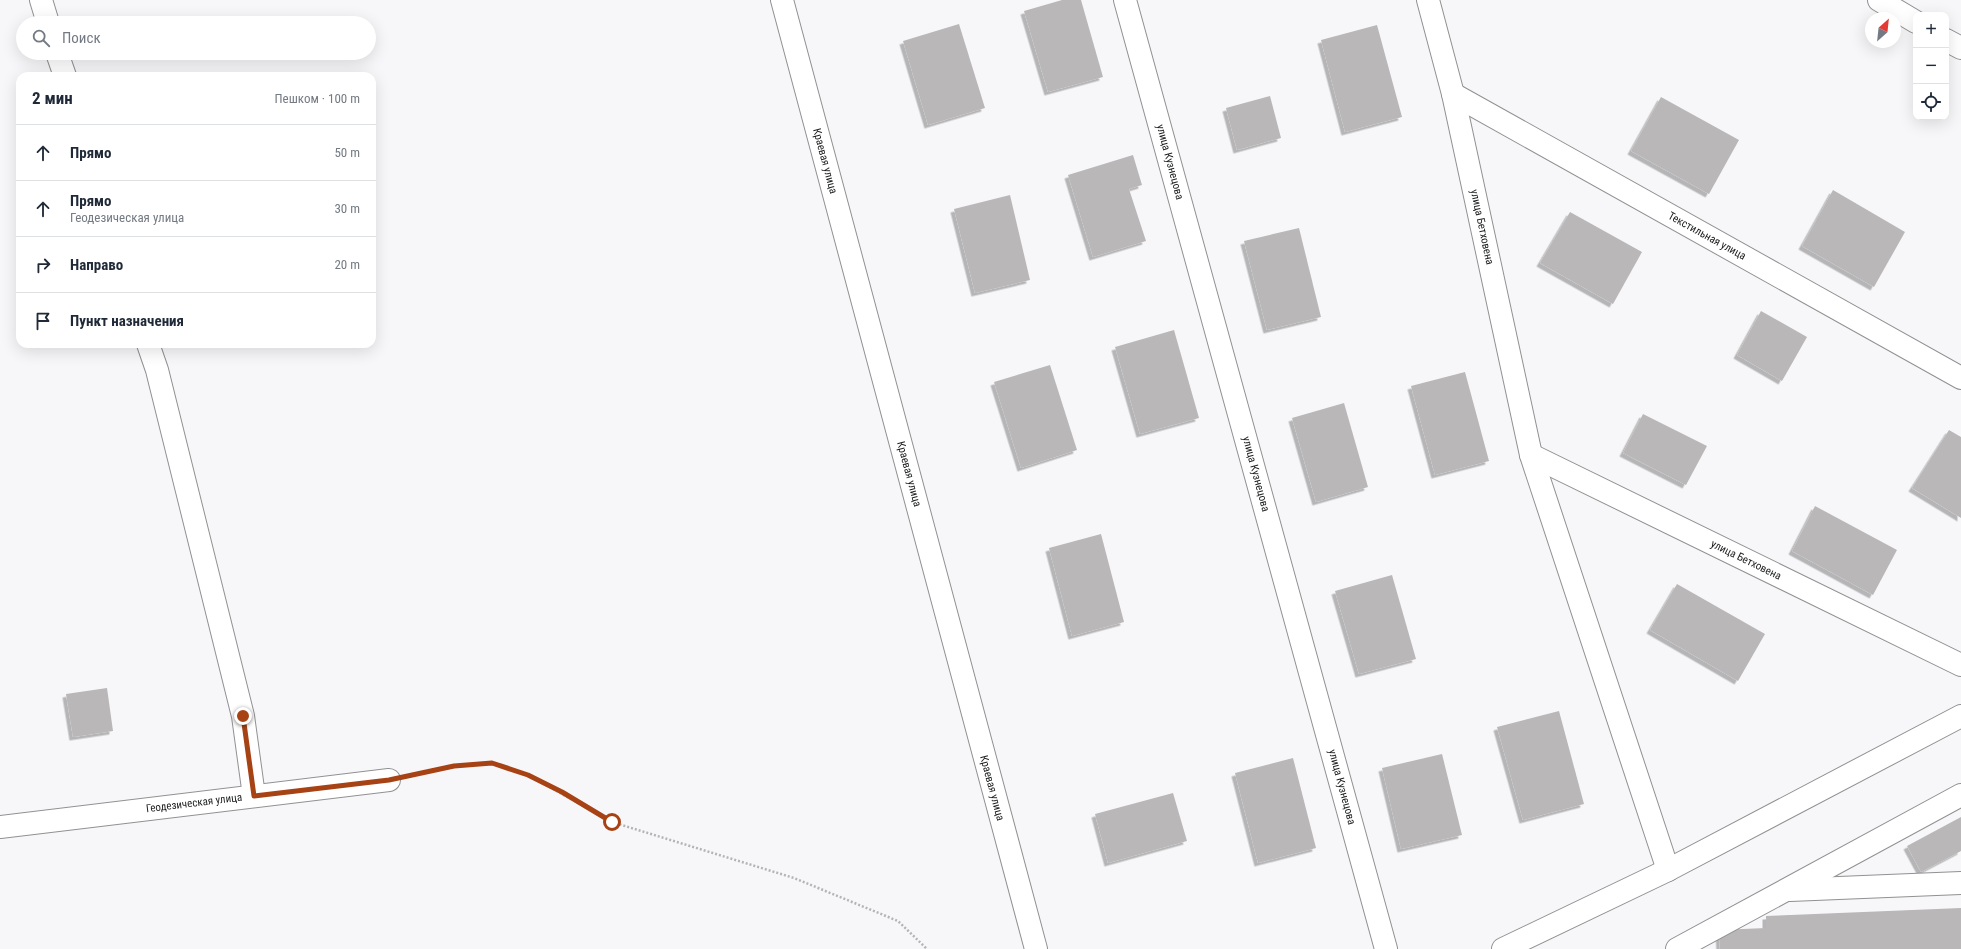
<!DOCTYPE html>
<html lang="ru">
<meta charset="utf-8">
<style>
body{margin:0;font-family:"Roboto Condensed",sans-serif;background:#f6f6f7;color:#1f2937}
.controls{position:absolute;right:12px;top:12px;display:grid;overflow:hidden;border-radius:8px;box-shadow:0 4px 16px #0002}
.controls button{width:36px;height:36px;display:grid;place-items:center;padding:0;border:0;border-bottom:1px solid #e0e1e3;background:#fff;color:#1f2937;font:20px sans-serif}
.compass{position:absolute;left:1865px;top:12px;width:36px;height:36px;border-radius:50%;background:#fff;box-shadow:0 4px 16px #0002;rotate:27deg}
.stop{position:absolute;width:12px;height:12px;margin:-9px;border:3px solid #a74214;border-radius:50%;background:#fff}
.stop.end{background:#a74214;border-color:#fff;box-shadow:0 1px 4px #0008}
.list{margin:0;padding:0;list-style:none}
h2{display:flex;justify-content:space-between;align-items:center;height:52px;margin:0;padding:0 16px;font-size:17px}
h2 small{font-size:13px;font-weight:400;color:#747a83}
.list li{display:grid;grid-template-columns:26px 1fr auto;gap:12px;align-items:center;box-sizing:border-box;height:56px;padding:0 16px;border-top:1px solid #e0e1e3}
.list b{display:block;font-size:15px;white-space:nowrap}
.list p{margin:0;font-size:13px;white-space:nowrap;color:#747a83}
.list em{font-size:13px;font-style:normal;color:#747a83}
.icon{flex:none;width:22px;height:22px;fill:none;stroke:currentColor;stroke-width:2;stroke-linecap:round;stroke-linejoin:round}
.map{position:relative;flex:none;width:1961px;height:949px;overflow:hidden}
.search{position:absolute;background:#fff;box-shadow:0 4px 16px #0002;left:16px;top:16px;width:360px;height:44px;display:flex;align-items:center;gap:10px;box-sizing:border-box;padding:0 14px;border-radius:22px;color:#747a83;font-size:15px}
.panel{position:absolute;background:#fff;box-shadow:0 4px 16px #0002;left:16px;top:72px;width:360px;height:276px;border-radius:12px}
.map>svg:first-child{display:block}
</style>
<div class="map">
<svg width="1961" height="949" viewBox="0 0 1961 949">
<defs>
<filter id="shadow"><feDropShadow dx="-3.5" dy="3.5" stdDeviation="0" flood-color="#0004"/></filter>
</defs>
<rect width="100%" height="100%" fill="#f7f7f9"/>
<g fill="#bab7b8" filter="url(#shadow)">
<polygon points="1062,0 1081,0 1103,77 1048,92 1024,11"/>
<polygon points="959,24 985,108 928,125 903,41"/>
<polygon points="1377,25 1402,117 1345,132 1321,40"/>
<polygon points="1270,96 1281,138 1237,150 1226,108"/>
<polygon points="1661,97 1739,140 1709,194 1631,151"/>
<polygon points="1133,155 1142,185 1129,189 1146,241 1093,257 1068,175"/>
<polygon points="1833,190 1905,232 1874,287 1802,246"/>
<polygon points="1010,195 1030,280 975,293 954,209"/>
<polygon points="1570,212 1642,252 1613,304 1540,263"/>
<polygon points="1299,228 1321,317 1267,330 1244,241"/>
<polygon points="1761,311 1807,337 1782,381 1737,355"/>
<polygon points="1174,330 1199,418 1140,434 1115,347"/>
<polygon points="1050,365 1077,450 1021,468 994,382"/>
<polygon points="1465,372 1489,461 1435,475 1411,386"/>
<polygon points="1344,403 1368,487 1316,502 1292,418"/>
<polygon points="1643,414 1707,446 1686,485 1623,453"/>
<polygon points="1949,430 1961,437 1961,518 1912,488"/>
<polygon points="1815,506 1897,550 1873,595 1792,551"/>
<polygon points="1101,534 1124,622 1072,636 1049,548"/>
<polygon points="1392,575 1416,659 1359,674 1335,591"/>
<polygon points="1677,584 1765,634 1738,681 1650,630"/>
<polygon points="107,688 113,731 73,737 66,694"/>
<polygon points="1559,711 1584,804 1523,820 1497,727"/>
<polygon points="1442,754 1462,835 1401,849 1382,768"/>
<polygon points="1293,758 1316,848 1258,863 1235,773"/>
<polygon points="1173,793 1187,841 1108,863 1095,814"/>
<polygon points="1961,817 1961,851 1921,872 1907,846"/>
<polygon points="1961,908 1961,949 1720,949 1719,930 1766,928 1766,916"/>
</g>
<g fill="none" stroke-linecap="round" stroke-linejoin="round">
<g stroke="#919193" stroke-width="24">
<g id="minor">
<polyline points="41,0 48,23"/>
<polyline points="782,0 1036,949"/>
<polyline points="1125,0 1386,949"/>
<polyline points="1428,0 1453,94 1531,455 1668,870"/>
<polyline points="1879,0 1916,22"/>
<polyline points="1946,40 1961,48"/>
<polyline points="57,53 65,76"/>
<polyline points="1453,94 1961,378"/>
<polyline points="148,344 157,370 243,716 254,796"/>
<polyline points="1531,455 1961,665"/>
<polyline points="0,827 389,780"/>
<polyline points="1790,890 1961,883"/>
<polyline points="1503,949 1668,870 1961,716"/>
<polyline points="1677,949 1961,795"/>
</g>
</g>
<polyline stroke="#b4b4b5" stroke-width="2.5" stroke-dasharray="2 2" stroke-linecap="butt" points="415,774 454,766 492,763 528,775 612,822 794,878 898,921 927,949"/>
<use href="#minor" stroke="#fff" stroke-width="22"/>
</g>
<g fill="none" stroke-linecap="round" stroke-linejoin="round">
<polyline stroke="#a74214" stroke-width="5" points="243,716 254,796 389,780 454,766 492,763 528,775 562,792 612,822"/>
</g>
<g text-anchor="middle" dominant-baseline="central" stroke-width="3" stroke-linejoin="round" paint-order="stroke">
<g font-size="11" fill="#1b1c1c" stroke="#fff">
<text transform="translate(825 161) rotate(75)">Краевая улица</text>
<text transform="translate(1170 162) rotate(75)">улица Кузнецова</text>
<text transform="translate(1482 227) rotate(78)">улица Бетховена</text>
<text transform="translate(1707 236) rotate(29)">Текстильная улица</text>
<text transform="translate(909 474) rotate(75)">Краевая улица</text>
<text transform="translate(1256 474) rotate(75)">улица Кузнецова</text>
<text transform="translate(1746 560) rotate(26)">улица Бетховена</text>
<text transform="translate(1342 787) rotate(75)">улица Кузнецова</text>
<text transform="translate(992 788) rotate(75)">Краевая улица</text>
<text transform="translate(194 803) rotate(-7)">Геодезическая улица</text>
</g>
</g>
</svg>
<div class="controls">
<button>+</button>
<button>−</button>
<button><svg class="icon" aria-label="locate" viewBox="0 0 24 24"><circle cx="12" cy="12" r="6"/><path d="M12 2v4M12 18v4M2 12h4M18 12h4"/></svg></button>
</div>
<svg class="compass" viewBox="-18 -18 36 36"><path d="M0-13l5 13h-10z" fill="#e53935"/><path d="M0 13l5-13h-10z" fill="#747a83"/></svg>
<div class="stop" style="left:612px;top:822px"></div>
<div class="stop end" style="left:243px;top:716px"></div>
<div class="search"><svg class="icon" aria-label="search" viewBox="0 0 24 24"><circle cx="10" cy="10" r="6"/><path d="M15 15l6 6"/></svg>Поиск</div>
<section class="panel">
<h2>2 мин<small>Пешком · 100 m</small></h2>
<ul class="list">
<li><svg class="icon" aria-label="ahead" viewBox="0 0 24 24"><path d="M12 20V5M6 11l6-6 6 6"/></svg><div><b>Прямо</b></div><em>50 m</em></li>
<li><svg class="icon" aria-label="ahead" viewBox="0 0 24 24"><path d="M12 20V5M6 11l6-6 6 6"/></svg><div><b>Прямо</b><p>Геодезическая улица</p></div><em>30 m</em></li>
<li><svg class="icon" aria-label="right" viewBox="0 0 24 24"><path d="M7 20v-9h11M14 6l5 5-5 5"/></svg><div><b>Направо</b></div><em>20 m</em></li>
<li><svg class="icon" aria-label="arrive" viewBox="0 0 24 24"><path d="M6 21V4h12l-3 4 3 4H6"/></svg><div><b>Пункт назначения</b></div></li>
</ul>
</section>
</div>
